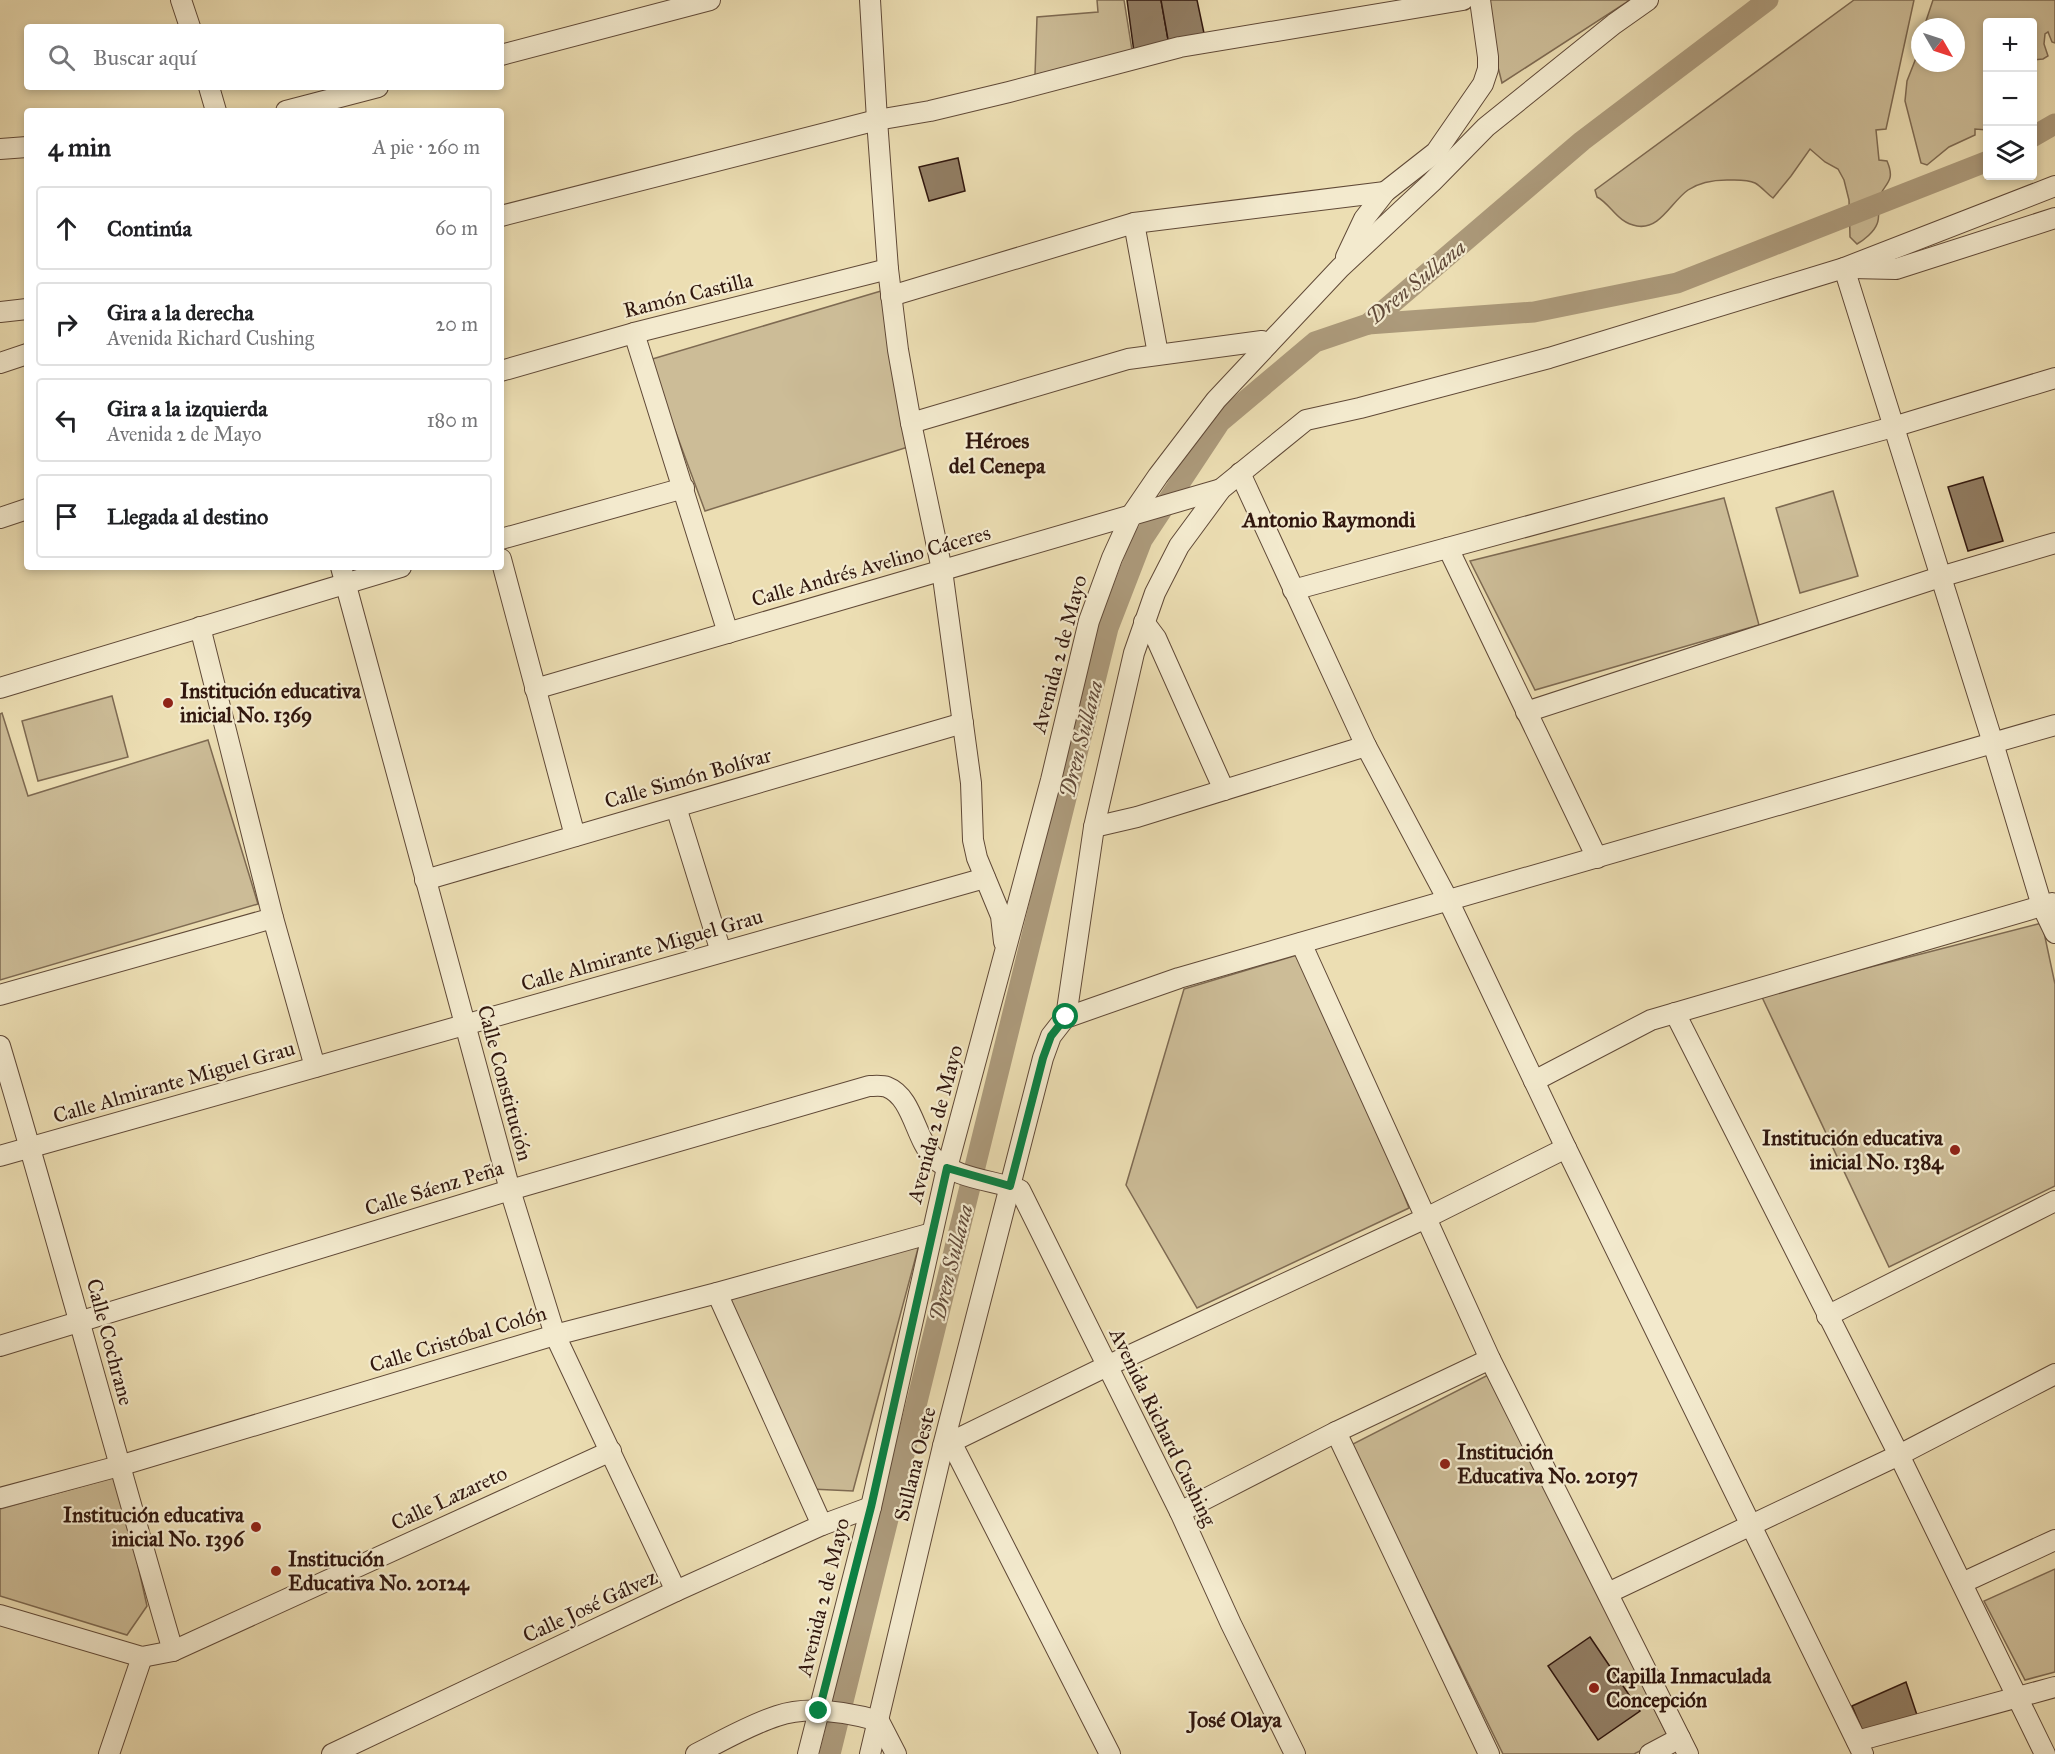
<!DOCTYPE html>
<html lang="es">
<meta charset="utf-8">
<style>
body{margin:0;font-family:"IM FELL Great Primer",serif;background:#f6f6f6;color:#202124}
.controls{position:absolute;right:18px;top:18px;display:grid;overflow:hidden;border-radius:6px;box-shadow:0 3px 9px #0003}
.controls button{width:54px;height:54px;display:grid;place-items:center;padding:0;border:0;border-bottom:2px solid #e0e0e0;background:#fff;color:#202124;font:30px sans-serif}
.compass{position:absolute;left:1911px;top:18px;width:54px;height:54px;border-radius:50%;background:#fff;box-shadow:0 3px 9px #0003;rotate:129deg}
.stop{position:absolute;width:18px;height:18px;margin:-14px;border:4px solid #0b8043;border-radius:50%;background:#fff}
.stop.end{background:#0b8043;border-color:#fff;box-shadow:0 2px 6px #0008}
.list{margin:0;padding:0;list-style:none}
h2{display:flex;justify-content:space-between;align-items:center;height:78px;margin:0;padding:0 24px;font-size:26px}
h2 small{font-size:20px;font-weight:400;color:#757577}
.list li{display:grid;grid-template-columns:39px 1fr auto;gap:18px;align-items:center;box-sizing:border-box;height:84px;margin:0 12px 12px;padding:0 12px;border:2px solid #e0e0e0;border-radius:6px}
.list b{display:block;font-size:22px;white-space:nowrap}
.list p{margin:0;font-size:20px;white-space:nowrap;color:#757577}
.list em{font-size:20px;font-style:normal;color:#757577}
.icon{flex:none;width:33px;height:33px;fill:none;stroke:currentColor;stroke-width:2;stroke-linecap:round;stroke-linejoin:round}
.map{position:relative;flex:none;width:2055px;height:1754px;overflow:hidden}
.search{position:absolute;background:#fff;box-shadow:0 3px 9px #0003;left:24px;top:24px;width:480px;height:66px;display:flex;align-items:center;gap:15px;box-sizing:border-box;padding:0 21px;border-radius:6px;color:#757577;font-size:22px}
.panel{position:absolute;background:#fff;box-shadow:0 3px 9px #0003;left:24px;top:108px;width:480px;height:462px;border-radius:6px}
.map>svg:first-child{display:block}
</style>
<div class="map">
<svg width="2055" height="1754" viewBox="0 0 2055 1754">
<rect width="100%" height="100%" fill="#ecdeb3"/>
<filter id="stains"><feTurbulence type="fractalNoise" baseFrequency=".00333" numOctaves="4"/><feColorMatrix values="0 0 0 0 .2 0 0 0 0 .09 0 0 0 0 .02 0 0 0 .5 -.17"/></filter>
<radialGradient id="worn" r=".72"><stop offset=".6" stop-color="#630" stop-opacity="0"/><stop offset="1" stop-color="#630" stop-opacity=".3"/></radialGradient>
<g fill="#ccbc97" stroke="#7e6a52" stroke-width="1.5">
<polygon points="1097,0 1124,0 1132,50 1035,75 1037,17 1098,12"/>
<polygon points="1481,0 1630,0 1502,83"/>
<path d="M1854 0H1914L1886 129 1876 130 1879 160 1887 161C1897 184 1882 183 1879 200 1878 207 1880 218 1877 224 1874 232 1864 240 1857 244L1850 237 1849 200 1844 180 1838 169 1825 162 1810 149 1791 176 1773 198C1766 193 1762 187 1755 183 1747 179 1736 180 1727 180 1713 180 1700 182 1688 190 1671 202 1660 230 1637 226 1617 223 1611 204 1597 197L1595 190Z"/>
<polygon points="1933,0 2055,0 2055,43 2052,42 2048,32 2045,34 2044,44 2048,56 2043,59 2033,60 2032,22 1988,22 1987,130 1975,129 1975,135 1949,147 1927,165 1921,163 1905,101 1907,81 1916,58 1920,38 1920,63 1956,63 1956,27 1924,27"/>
<polygon points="881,291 908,447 705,511 649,360"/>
<polygon points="1833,491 1858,576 1800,593 1776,508"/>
<polygon points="1724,498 1759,625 1535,690 1470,561"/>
<polygon points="112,696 128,757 38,781 22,721"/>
<polygon points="2,713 28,796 208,740 258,904 0,980 0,714"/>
<polygon points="2042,923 2055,984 2055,1186 1889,1267 1761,995"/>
<polygon points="1307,952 1409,1208 1197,1308 1126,1185 1184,989"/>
<polygon points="920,1241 853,1491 811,1489 729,1298"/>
<polygon points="1490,1374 1668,1737 1634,1754 1503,1754 1351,1445"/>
<polygon points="118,1476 147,1606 127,1635 0,1596 0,1509"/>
<polygon points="2055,1569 2055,1672 2025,1680 1984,1601"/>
</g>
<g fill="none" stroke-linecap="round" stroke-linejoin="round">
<g stroke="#ac9a7b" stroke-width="21">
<polyline points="2032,137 2055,124"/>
<polyline points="1368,324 1534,312 1677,283 1988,161"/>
<polyline points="830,1754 1108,628 1142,540 1220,422 1315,342 1368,324 1582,141 1768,0"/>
</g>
</g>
<g fill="#927e64" stroke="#31170e" stroke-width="1.5">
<polygon points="1127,0 1161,0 1169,45 1134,52"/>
<polygon points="1161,0 1197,0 1205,38 1169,45"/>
<polygon points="958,158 965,191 929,201 919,167"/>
<polygon points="1983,477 2003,541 1968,551 1948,487"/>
<polygon points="1590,1637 1640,1711 1598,1740 1548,1666"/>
<polygon points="1906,1682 1917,1715 1864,1734 1852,1706"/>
</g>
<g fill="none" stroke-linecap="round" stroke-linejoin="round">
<g stroke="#604937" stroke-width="22">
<g id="minor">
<polyline points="181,0 190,27"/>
<polyline points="870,0 877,120 888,269 898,350 911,423 942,570 971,783 973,840 977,858 1001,916 1004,942"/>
<polyline points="501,55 710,0"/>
<polyline points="209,87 216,111"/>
<polyline points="286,111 378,87"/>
<polyline points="0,149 27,147"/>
<polyline points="501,216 877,120 930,111 1009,92 1180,47 1463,0"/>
<polyline points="1134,223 1158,354"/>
<polyline points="1346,257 1364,219 1385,192 1436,152 1483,84 1488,69 1488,57 1480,0"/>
<polyline points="1844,268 1993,743 2042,906 2055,933"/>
<polyline points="1852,268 1896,269 2055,218"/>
<polyline points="891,296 1134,223 1385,192"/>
<polyline points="0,312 27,309"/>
<polyline points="634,333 728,633"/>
<polyline points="0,363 27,354"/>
<polyline points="501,371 634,333 888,269"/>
<polyline points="911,423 1128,359 1262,341 1268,344"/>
<polyline points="1240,473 1366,746 1448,900 1566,1148 1863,1754"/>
<polyline points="0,518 27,509"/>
<polyline points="501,539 684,488"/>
<polyline points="1448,548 1597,858"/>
<polyline points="501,559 575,836"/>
<polyline points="341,567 510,1190 555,1335 676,1591"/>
<polyline points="1293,590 1893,427 2055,378"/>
<polyline points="1144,622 1156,638 1224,790"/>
<polyline points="200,627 273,918 315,1067"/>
<polyline points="0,688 401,567"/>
<polyline points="535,689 1221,489"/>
<polyline points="1526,712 1940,577 2055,543"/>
<polyline points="676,807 721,952"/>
<polyline points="1094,827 1137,817 1366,746"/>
<polyline points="425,880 963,723"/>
<polyline points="1301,943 1490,1359 1688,1754"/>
<polyline points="0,995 273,918"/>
<polyline points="1675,1013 1899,1455 2045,1754"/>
<polyline points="1066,1017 1094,827 1134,653 1155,593 1179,546 1221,489 1306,420 1360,408 1549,358 1844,268 2055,186"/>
<path d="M0 1046C60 1247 114 1449 173 1651"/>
<polyline points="1534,1081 1651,1020 2052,903"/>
<polyline points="0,1156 985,878"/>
<polyline points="717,1293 822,1525"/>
<polyline points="1827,1316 2055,1201"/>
<path d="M0 1346 510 1190 869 1086C874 1086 882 1085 887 1087 913 1097 915 1139 934 1158 956 1179 993 1180 1020 1190L1180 1512 1231 1624 1295 1754"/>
<polyline points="1336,1432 1489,1754"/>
<polyline points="951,1442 1110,1754"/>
<polyline points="943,1446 1107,1366 1426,1218 1566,1148"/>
<polyline points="0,1498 119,1466 555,1335 717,1293 932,1233"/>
<polyline points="1180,1512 1336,1432 1490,1359"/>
<polyline points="1962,1583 2055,1540"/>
<polyline points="1608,1593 1899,1455 2055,1374"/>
<polyline points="0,1615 142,1657 173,1651 611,1451"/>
<polyline points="1857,1741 2055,1687"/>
<polyline points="109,1754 142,1657"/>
<polyline points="332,1754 676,1591 822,1525 871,1507"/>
<path d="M696 1754C722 1741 749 1725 777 1716 809 1705 847 1712 879 1721L896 1754"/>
<polyline points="808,1754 871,1507 947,1168 1051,780 1089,621 1112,558 1132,514 1158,476 1216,400 1340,268 1432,182 1486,127 1614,24 1648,0"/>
<polyline points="870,1754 943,1446 1043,1058 1051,1036 1065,1018 1179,978 2055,725"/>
<polyline points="1650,1754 1680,1738"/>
</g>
</g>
<use href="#minor" stroke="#f3eace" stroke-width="20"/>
</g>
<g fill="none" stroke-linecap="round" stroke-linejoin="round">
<polyline stroke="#0b8043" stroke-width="8" points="819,1711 871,1507 947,1168 1010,1186 1043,1058 1051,1036 1066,1017"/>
</g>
<g fill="#8f2418" stroke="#f3eace" stroke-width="2">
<circle cx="168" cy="703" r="6"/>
<circle cx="1955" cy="1150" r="6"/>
<circle cx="1445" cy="1464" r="6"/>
<circle cx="256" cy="1527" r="6"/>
<circle cx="276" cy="1571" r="6"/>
<circle cx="1594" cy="1688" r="6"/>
</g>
<g text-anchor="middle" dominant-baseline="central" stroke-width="4.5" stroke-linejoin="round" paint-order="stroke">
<g font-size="21" fill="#31170e" stroke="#f3eace">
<text transform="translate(688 295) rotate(-14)">Ramón Castilla</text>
<text transform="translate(871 566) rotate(-16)">Calle Andrés Avelino Cáceres</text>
<text transform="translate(1059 654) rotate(-75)">Avenida 2 de Mayo</text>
<text transform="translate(688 778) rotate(-16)">Calle Simón Bolívar</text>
<text transform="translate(642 950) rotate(-16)">Calle Almirante Miguel Grau</text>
<text transform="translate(174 1082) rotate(-16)">Calle Almirante Miguel Grau</text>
<text transform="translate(505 1083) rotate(75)">Calle Constitución</text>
<text transform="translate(935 1124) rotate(-75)">Avenida 2 de Mayo</text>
<text transform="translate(434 1188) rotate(-17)">Calle Sáenz Peña</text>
<text transform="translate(458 1339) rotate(-17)">Calle Cristóbal Colón</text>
<text transform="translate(110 1342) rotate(75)">Calle Cochrane</text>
<text transform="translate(1163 1427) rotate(64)">Avenida Richard Cushing</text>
<text transform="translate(915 1464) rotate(-76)">Sullana Oeste</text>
<text transform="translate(449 1498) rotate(-25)">Calle Lazareto</text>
<text transform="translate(823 1597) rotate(-76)">Avenida 2 de Mayo</text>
<text transform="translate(590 1606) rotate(-25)">Calle José Gálvez</text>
</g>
<g font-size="21" font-weight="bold" fill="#31170e" stroke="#f3eace" text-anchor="start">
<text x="180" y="691">Institución educativa<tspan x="180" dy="24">inicial No. 1369</tspan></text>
<text x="1943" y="1138" text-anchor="end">Institución educativa<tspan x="1943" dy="24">inicial No. 1384</tspan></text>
<text x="1457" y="1452">Institución<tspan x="1457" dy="24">Educativa No. 20197</tspan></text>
<text x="244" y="1515" text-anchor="end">Institución educativa<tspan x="244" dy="24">inicial No. 1396</tspan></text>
<text x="288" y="1559">Institución<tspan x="288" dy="24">Educativa No. 20124</tspan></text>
<text x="1606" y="1676">Capilla Inmaculada<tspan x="1606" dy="24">Concepción</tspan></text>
</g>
<g font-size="22" font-style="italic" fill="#624b3a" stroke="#f3eace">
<text transform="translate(1416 282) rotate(-39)">Dren Sullana</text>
<text transform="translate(1081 739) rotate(-76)">Dren Sullana</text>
<text transform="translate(951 1263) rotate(-76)">Dren Sullana</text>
</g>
<g font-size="22" font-weight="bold" fill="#31170e" stroke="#f3eace">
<text x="997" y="440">Héroes<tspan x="997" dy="25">del Cenepa</tspan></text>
<text x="1329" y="519">Antonio Raymondi</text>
<text x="1235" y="1719">José Olaya</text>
</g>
</g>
<rect width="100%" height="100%" filter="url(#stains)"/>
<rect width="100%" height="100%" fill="url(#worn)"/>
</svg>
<div class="controls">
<button>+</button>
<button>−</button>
<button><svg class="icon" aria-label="layers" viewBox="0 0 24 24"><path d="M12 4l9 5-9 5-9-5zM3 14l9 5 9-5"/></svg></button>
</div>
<svg class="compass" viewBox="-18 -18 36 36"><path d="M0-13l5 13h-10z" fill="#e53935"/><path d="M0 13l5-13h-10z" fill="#757577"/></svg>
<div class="stop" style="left:1066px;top:1017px"></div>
<div class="stop end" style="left:819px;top:1711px"></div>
<div class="search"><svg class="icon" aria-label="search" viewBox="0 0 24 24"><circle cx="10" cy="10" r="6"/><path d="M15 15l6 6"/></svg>Buscar aquí</div>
<section class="panel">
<h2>4 min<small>A pie · 260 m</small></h2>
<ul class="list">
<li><svg class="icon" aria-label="ahead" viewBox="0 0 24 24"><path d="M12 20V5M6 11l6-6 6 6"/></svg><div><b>Continúa</b></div><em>60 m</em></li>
<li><svg class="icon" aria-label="right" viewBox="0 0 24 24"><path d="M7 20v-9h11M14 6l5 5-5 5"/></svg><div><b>Gira a la derecha</b><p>Avenida Richard Cushing</p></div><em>20 m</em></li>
<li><svg class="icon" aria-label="left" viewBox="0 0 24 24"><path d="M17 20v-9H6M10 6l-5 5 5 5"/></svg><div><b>Gira a la izquierda</b><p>Avenida 2 de Mayo</p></div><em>180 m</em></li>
<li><svg class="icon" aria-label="arrive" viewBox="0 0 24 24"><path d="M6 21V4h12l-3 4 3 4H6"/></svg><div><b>Llegada al destino</b></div></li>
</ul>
</section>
</div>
